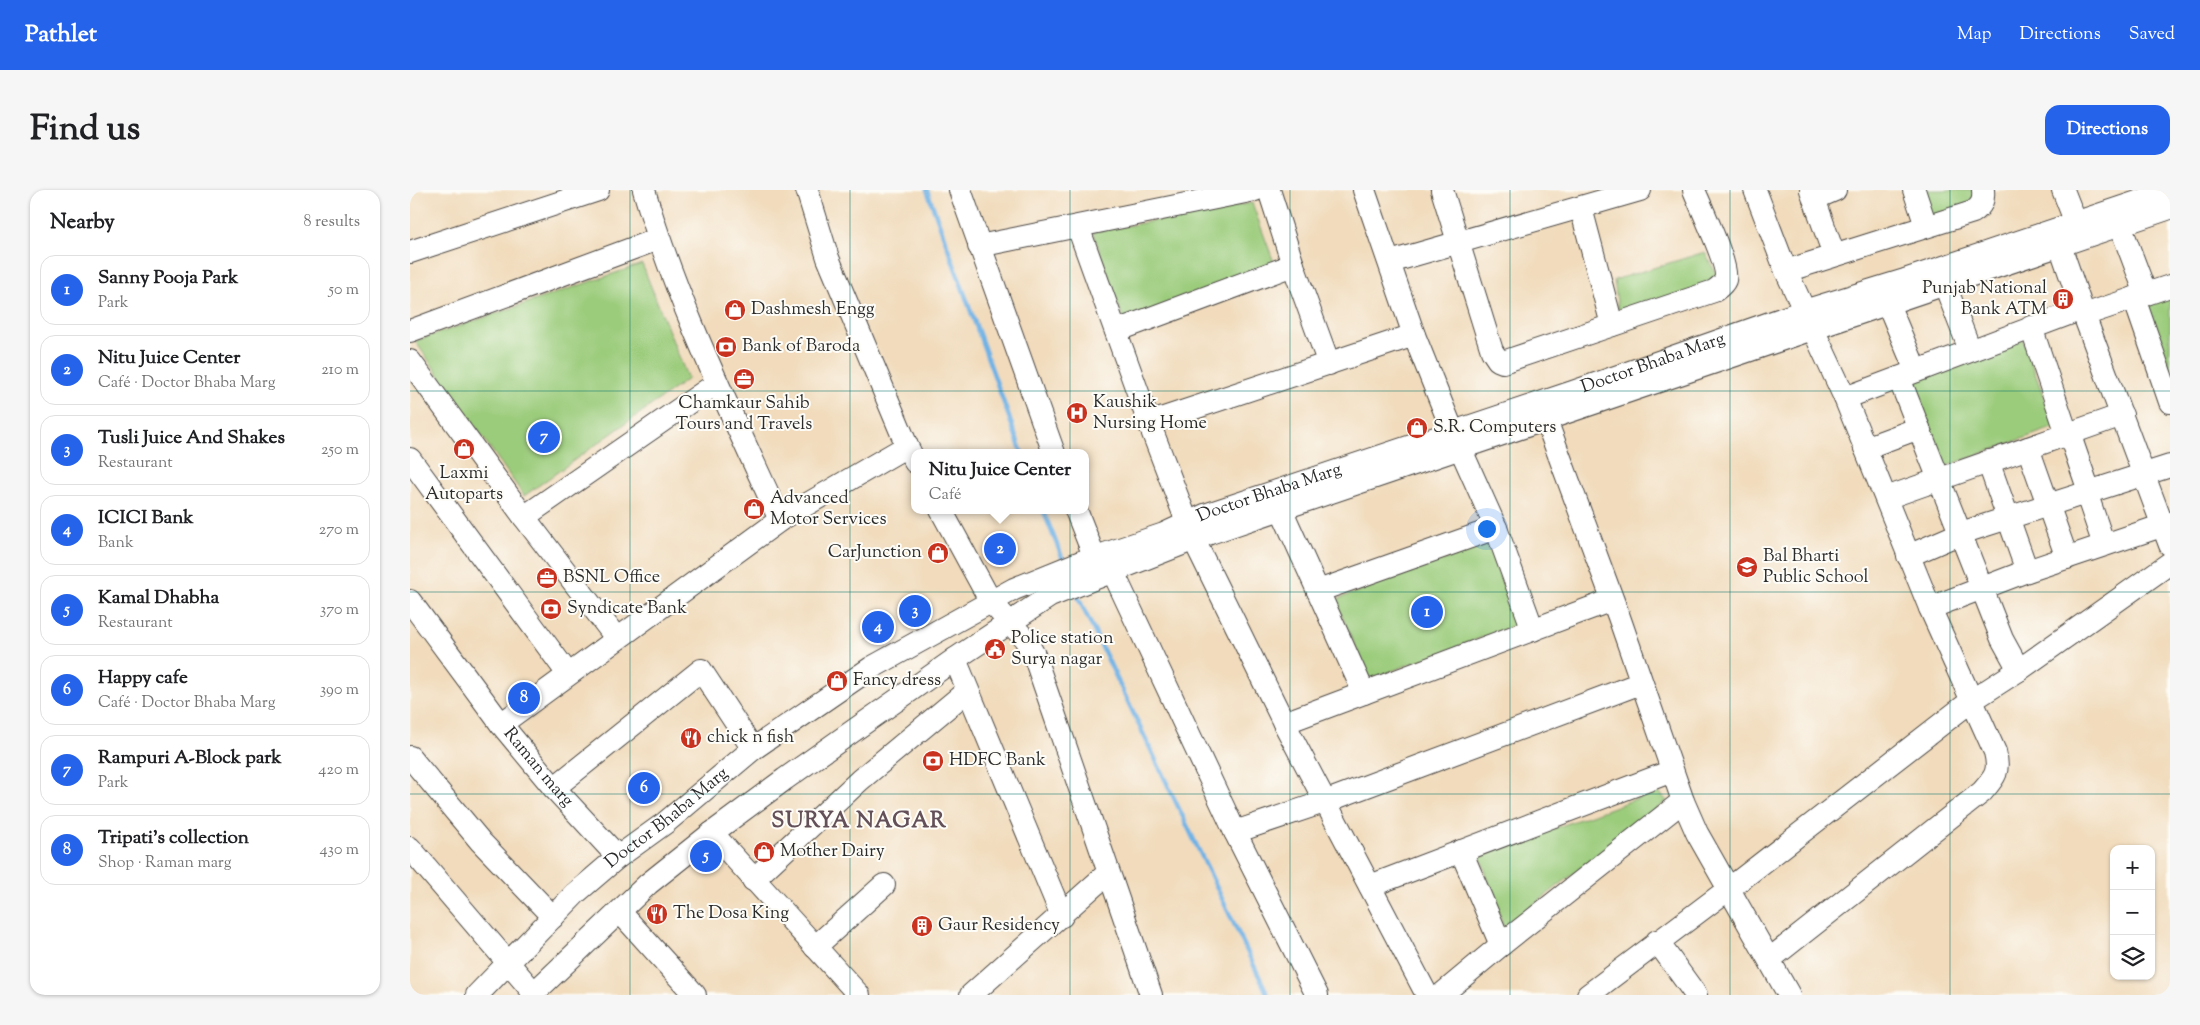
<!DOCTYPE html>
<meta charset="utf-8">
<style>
body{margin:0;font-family:"Sorts Mill Goudy",serif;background:#f6f6f6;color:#202124}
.controls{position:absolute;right:15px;bottom:15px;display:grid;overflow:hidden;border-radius:10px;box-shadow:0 1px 4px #0004}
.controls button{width:45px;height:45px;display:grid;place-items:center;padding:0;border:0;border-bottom:1px solid #e0e0e0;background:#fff;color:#202124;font:25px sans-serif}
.you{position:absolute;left:1076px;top:338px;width:18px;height:18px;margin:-12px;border:4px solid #fff;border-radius:50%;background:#1a73e8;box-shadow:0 0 0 8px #1a73e833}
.badge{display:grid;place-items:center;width:32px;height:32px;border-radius:50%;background:#2563eb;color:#fff;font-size:16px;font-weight:700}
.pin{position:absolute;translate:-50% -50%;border:2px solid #fff;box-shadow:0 1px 5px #0006}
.popup{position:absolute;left:501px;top:259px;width:178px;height:65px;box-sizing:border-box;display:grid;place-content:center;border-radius:10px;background:#fff;filter:drop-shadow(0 1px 4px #0005);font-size:16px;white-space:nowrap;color:#757577}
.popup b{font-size:19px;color:#202124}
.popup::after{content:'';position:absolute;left:50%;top:100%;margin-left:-10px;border:10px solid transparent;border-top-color:#fff}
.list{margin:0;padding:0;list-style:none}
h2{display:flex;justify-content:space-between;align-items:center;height:65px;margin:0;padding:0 20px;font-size:21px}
h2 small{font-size:16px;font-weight:400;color:#757577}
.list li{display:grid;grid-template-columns:32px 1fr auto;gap:15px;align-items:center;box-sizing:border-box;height:70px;margin:0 10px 10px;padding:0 10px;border:1px solid #e0e0e0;border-radius:15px}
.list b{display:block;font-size:19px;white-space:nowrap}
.list p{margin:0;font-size:16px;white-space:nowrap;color:#757577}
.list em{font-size:16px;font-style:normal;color:#757577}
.icon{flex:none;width:28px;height:28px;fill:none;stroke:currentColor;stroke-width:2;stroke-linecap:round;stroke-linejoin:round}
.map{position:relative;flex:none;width:1760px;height:805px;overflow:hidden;border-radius:15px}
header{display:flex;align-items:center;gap:30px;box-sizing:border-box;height:70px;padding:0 25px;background:#2563eb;color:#fff}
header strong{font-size:24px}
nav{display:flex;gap:28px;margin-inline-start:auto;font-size:18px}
.intro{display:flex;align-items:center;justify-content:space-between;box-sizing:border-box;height:120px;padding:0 30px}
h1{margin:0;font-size:35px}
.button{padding:12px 22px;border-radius:15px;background:#2563eb;color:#fff;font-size:18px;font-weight:700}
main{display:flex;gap:30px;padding:0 30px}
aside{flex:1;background:#fff;border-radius:15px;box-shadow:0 1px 4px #0004}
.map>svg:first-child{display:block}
</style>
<header>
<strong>Pathlet</strong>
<nav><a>Map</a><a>Directions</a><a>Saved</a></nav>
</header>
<div class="intro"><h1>Find us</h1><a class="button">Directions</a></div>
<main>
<aside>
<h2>Nearby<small>8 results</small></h2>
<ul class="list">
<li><span class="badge">1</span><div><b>Sanny Pooja Park</b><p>Park</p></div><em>50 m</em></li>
<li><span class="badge">2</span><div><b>Nitu Juice Center</b><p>Café · Doctor Bhaba Marg</p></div><em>210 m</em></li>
<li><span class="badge">3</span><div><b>Tusli Juice And Shakes</b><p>Restaurant</p></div><em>250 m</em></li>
<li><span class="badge">4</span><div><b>ICICI Bank</b><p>Bank</p></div><em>270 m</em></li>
<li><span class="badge">5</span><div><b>Kamal Dhabha</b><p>Restaurant</p></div><em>370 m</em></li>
<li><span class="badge">6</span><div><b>Happy cafe</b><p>Café · Doctor Bhaba Marg</p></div><em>390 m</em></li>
<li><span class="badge">7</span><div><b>Rampuri A-Block park</b><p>Park</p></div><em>420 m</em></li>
<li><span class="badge">8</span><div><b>Tripati's collection</b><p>Shop · Raman marg</p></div><em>430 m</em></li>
</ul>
</aside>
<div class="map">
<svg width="1760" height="805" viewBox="0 0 1760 805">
<rect width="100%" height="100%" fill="#fdfcf7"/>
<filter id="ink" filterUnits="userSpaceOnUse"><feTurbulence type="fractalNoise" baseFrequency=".02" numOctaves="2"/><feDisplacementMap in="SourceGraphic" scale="10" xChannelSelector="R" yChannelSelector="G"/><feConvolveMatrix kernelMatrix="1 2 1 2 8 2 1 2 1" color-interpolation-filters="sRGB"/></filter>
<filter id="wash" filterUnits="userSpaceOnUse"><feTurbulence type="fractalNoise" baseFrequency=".0096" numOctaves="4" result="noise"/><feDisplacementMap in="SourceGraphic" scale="20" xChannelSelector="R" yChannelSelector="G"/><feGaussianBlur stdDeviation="1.12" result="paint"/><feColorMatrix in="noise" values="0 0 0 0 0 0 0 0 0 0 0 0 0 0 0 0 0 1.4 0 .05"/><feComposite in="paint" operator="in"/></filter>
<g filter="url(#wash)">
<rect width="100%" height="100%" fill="#f1dbbc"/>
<g fill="#9bcc7c" stroke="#637c54">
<polygon points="1513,0 1566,0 1572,14 1520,30"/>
<polygon points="842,13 869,86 719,145 683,42"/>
<polygon points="1295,62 1310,91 1209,126 1204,90"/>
<polygon points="232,74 278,189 114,306 5,151"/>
<polygon points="1760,103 1760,189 1733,112"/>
<polygon points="1612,148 1645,237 1534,277 1502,189"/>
<polygon points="1077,354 1108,434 960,489 925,410"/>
<polygon points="1248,601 1257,611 1094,738 1070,665"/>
</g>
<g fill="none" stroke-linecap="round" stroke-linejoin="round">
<g stroke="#70b2e5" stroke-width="4.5">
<polyline points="517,0 612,263"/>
<polyline points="633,320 654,372"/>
<polyline points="666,403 858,805"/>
</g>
</g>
</g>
<g filter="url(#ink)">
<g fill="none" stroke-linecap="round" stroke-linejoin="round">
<g stroke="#494541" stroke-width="24">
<g id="minor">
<path d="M234 0C267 114 321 222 370 330"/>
<polyline points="397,0 418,68 497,256 505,272"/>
<polyline points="550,0 644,263"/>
<polyline points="859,0 883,75 919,174"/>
<polyline points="954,0 1004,145 1043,242 1086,338 1123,440"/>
<path d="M1032 0 1082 161 1088 170 1093 172 1304 101C1308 98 1313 95 1315 90 1320 78 1290 15 1284 0"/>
<path d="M1345 0 1376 81 1435 208 1520 418 1585 562C1590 582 1585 587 1572 602L1360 769"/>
<polyline points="1401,0 1424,65"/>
<polyline points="1504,0 1516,36"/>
<polyline points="1653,0 1671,46"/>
<polyline points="1404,9 1425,0"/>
<polyline points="1171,18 1202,135"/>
<polyline points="1710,35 1736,104"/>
<polyline points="668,37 739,233 784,350 874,533 1017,805"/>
<polyline points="1645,41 1674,125 1760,355"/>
<polyline points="569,56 845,0"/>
<polyline points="0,62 188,0"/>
<polyline points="980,72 1230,0"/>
<path d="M1376 81 1563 22C1572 16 1574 10 1573 0"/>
<polyline points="1535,95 1560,160"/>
<polyline points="1724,108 1760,212"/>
<polyline points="1478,114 1506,181"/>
<polyline points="1674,125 1760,96"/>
<polyline points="1621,137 1657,244 1659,243 1679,301 1676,302 1694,355"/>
<polyline points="0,141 248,49"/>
<polyline points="706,141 883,75"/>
<polyline points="0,171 114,327 207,449"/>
<polyline points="1489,188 1592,449 1609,480"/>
<polyline points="1435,208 1672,119"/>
<polyline points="1136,230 1209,427 1273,611 1287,643 1379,805"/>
<polyline points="739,233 1004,145"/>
<polyline points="1455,258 1509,238"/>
<polyline points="1618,258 1657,368"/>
<polyline points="0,269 158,484"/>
<polyline points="1578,271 1617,381"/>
<polyline points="1476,308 1712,225"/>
<polyline points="871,319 954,503"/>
<polyline points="531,320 581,412 615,449 624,465 741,805"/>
<polyline points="666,320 690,381"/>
<polyline points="114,327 307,193"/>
<polyline points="1498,366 1551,343 1760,276"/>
<polyline points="697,369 825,642 907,805"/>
<polyline points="908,401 1086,338"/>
<path id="s1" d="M0 411 91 534 144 598 208 667"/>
<polyline points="1520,418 1617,381 1760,333"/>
<polyline points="545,469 652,726"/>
<polyline points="874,533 1202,410"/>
<polyline points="91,534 370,330 497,256"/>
<polyline points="0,567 71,652 143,727"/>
<polyline points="144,598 291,480 343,559"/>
<polyline points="825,642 917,611 1231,493"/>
<polyline points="302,643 449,805"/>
<polyline points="0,658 124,803"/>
<polyline points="1051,661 1091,755"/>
<polyline points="343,690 450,590 557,501"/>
<polyline points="960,696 1262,581"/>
<polyline points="210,722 285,805"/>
<polyline points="1247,751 1286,805"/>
<polyline points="405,757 474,695"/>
<path id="s2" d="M67 805 166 703 208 667 255 633 343 559 461 478 604 399 671 372 754 344 795 325 1163 202 1394 121 1495 90 1760 1"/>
<polyline points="122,805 238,694 302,643 375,589 545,469 640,406 800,343 1760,18"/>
<polyline points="561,805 698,683"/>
<polyline points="1031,805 1091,755 1273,611"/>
<polyline points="1178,805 1320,698 1561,511 1609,480 1760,373"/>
</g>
</g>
<use href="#minor" stroke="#fff" stroke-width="22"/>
</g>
</g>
<path fill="none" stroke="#0f766e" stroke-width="1" stroke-opacity="0.55" d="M220 0V805M440 0V805M660 0V805M880 0V805M1100 0V805M1320 0V805M1540 0V805M0 201H1760M0 402H1760M0 604H1760"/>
<defs>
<g id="building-disc" transform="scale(1.125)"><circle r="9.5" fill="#c8321e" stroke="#fdfcf7"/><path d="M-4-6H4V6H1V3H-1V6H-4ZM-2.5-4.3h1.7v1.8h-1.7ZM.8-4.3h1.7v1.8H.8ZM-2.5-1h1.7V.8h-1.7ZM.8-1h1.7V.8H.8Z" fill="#fff"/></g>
<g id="shop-disc" transform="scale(1.125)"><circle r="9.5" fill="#c8321e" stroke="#fdfcf7"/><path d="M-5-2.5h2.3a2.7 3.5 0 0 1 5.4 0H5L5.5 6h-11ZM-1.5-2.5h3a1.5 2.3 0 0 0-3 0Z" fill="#fff"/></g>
<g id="bank-disc" transform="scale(1.125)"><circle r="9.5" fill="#c8321e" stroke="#fdfcf7"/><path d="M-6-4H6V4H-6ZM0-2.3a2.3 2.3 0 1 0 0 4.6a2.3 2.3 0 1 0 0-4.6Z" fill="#fff"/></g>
<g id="office-disc" transform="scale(1.125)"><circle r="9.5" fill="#c8321e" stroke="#fdfcf7"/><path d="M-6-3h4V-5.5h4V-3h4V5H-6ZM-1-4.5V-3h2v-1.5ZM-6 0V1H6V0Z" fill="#fff"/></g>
<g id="hospital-disc" transform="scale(1.125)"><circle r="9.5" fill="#c8321e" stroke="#fdfcf7"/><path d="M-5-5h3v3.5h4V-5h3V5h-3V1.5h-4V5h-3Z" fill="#fff"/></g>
<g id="school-disc" transform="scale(1.125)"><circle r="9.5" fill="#c8321e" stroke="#fdfcf7"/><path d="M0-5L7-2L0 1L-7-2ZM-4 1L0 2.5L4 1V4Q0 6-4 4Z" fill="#fff"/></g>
<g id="civic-disc" transform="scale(1.125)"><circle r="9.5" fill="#c8321e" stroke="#fdfcf7"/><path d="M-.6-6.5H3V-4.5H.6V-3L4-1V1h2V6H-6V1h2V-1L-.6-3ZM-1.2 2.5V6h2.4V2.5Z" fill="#fff"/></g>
<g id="restaurant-disc" transform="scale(1.125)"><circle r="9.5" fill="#c8321e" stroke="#fdfcf7"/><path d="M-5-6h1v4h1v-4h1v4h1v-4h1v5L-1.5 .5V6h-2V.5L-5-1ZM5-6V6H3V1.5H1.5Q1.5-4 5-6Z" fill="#fff"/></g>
</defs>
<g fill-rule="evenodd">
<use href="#building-disc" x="1653" y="109"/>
<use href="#shop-disc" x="325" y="120"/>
<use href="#bank-disc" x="316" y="157"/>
<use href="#office-disc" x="334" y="189"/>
<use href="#hospital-disc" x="667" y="223"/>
<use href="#shop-disc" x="1007" y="238"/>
<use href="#shop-disc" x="54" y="259"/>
<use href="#shop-disc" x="344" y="319"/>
<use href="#shop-disc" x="528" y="363"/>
<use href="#school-disc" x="1337" y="377"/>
<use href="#office-disc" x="137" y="388"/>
<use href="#bank-disc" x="141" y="419"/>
<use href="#civic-disc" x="585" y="459"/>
<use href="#shop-disc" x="427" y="491"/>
<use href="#restaurant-disc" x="281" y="548"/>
<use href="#bank-disc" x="523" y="571"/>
<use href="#shop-disc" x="354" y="662"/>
<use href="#restaurant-disc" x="247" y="724"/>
<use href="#building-disc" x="512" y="736"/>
</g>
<g text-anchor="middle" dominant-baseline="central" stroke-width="4" stroke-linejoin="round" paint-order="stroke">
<g font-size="18" fill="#2b2b2b" stroke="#fdfcf7" text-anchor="start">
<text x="1637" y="99" text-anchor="end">Punjab National<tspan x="1637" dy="21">Bank ATM</tspan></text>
<text x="341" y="120">Dashmesh Engg</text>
<text x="332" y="157">Bank of Baroda</text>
<text x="683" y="213">Kaushik<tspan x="683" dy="21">Nursing Home</tspan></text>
<text x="334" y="214" text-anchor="middle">Chamkaur Sahib<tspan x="334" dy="21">Tours and Travels</tspan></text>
<text x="1023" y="238">S.R. Computers</text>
<text x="54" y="284" text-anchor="middle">Laxmi<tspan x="54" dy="21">Autoparts</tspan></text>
<text x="360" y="309">Advanced<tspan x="360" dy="21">Motor Services</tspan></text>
<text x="512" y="363" text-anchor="end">CarJunction</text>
<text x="1353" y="367">Bal Bharti<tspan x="1353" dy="21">Public School</tspan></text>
<text x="153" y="388">BSNL Office</text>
<text x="157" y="419">Syndicate Bank</text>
<text x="601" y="449">Police station<tspan x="601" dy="21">Surya nagar</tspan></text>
<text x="443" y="491">Fancy dress</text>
<text x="297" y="548">chick n fish</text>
<text x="539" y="571">HDFC Bank</text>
<text x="370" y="662">Mother Dairy</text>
<text x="263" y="724">The Dosa King</text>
<text x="528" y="736">Gaur Residency</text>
</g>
<g font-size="18" fill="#2b2b2b" stroke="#fdfcf7">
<text stroke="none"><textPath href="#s2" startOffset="1355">Doctor Bhaba Marg</textPath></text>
<text stroke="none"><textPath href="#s2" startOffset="950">Doctor Bhaba Marg</textPath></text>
<text stroke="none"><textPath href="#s1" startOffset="210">Raman marg</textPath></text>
<text stroke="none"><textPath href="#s2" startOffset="260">Doctor Bhaba Marg</textPath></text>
</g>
<g font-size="22" font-weight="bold" letter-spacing="1" fill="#645058" stroke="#fdfcf7">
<text x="449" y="632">SURYA NAGAR</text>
</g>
</g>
</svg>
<div class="controls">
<button>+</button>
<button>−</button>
<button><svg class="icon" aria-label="layers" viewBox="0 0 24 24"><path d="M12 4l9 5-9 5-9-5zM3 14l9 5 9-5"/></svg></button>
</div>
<div class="you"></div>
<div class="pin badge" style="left:1017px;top:422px">1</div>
<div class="pin badge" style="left:590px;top:359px">2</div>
<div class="popup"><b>Nitu Juice Center</b>Café</div>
<div class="pin badge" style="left:505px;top:421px">3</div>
<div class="pin badge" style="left:468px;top:437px">4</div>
<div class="pin badge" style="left:296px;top:666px">5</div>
<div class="pin badge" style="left:234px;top:598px">6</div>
<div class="pin badge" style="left:134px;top:247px">7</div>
<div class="pin badge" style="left:114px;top:508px">8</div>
</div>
</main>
